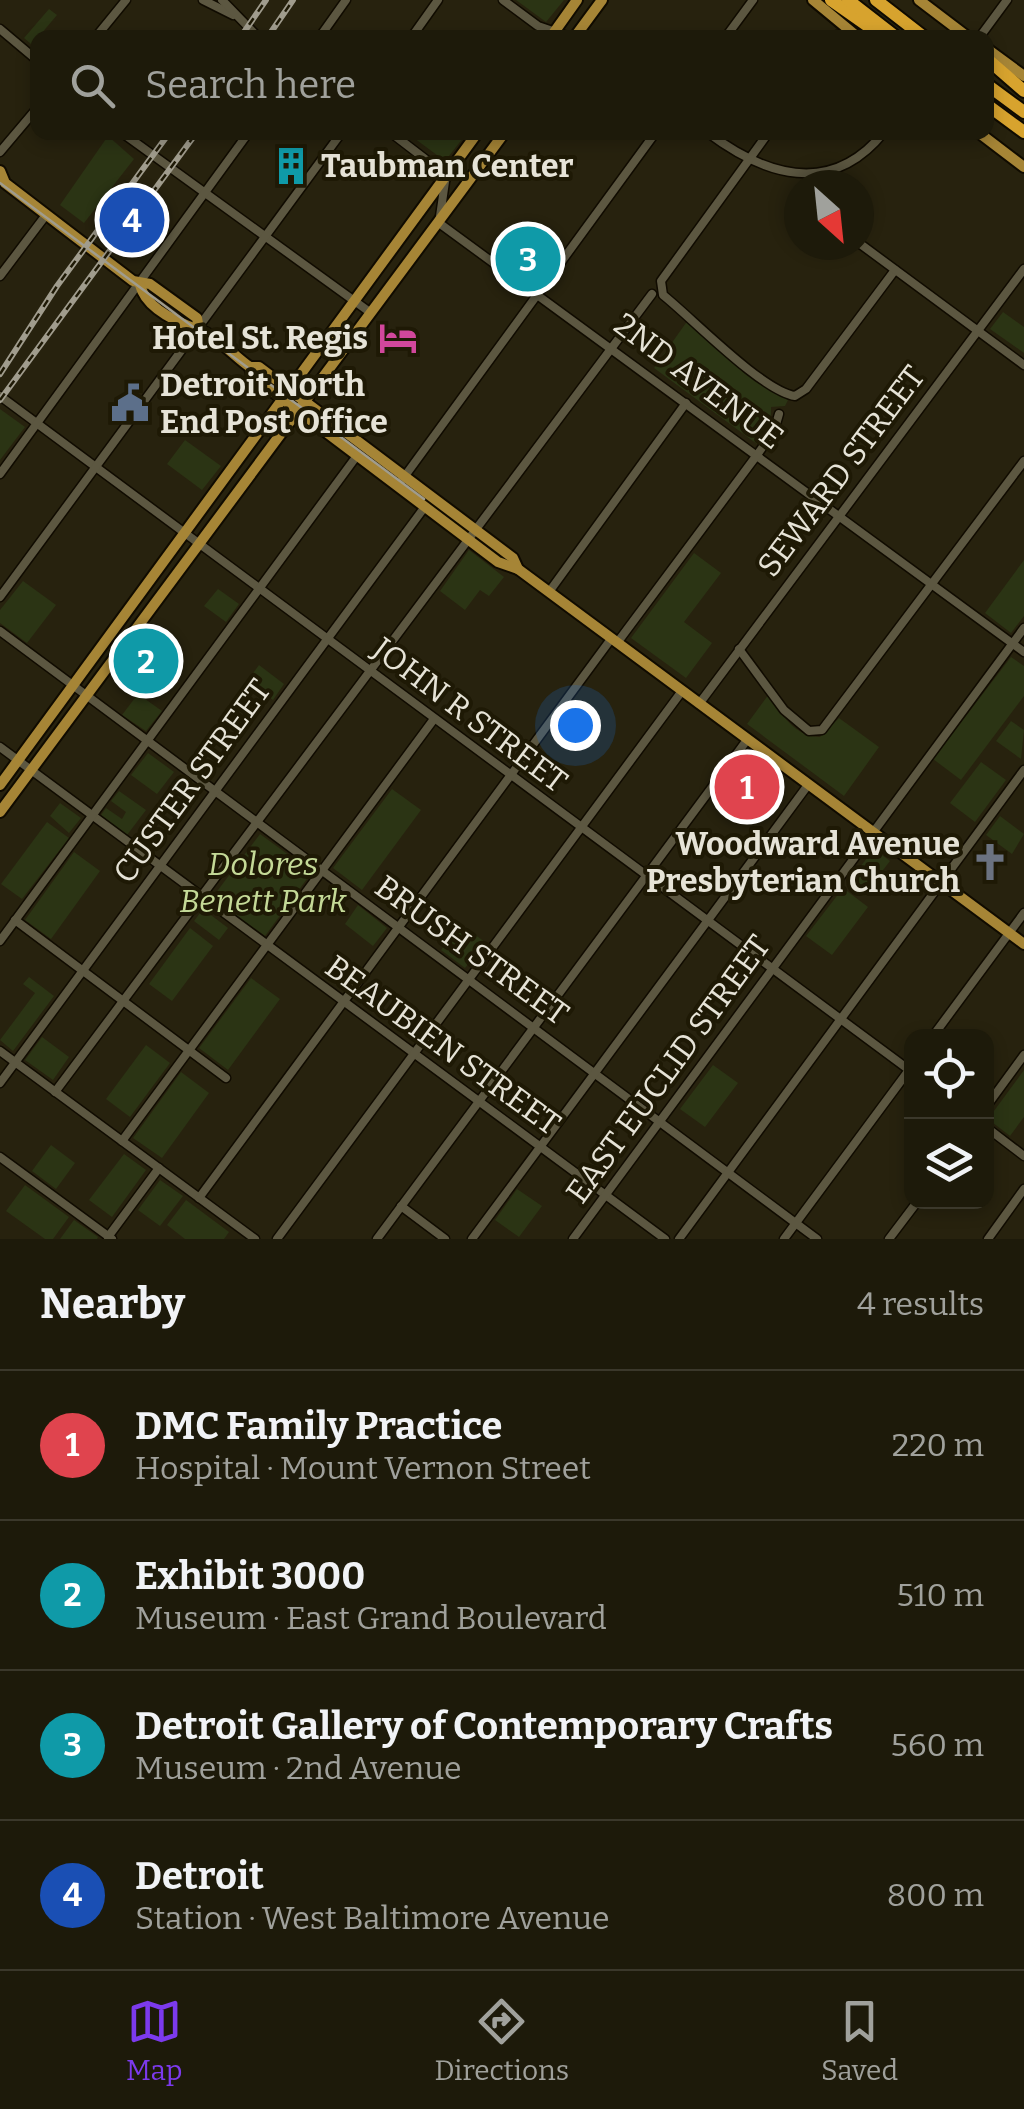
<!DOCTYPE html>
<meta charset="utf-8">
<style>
body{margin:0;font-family:Bitter,serif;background:#2a2718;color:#f1f3f6}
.controls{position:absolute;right:30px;bottom:30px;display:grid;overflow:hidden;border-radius:20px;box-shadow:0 5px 15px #0003}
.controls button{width:90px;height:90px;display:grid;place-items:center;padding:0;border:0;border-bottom:2px solid #3b382b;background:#1d1a0a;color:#f1f3f6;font:50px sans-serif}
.compass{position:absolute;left:784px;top:170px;width:90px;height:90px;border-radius:50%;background:#1d1a0a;box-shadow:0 5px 15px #0003;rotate:153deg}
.you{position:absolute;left:575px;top:725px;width:35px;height:35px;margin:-25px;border:8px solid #fff;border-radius:50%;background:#1a73e8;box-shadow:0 0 0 15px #1a73e833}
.badge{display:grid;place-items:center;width:65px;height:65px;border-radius:50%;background:#7c3aed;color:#fff;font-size:32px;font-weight:700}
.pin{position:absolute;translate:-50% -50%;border:5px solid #fff;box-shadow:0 2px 10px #0006}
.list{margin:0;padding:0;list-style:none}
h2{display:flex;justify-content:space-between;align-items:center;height:130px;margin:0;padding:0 40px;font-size:42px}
h2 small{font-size:32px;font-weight:400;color:#a0a19c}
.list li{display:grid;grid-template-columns:65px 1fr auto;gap:30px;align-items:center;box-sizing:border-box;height:150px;padding:0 40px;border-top:2px solid #3b382b}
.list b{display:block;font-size:38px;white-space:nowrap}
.list p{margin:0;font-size:32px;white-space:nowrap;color:#a0a19c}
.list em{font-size:32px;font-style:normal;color:#a0a19c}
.icon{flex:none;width:55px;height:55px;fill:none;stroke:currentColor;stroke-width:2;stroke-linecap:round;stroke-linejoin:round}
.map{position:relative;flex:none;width:1024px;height:1239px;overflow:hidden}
.search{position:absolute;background:#1d1a0a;box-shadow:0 5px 15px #0003;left:30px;right:30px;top:30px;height:110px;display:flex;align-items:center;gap:25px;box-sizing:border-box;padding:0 35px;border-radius:20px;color:#a0a19c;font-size:38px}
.sheet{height:730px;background:#1d1a0a}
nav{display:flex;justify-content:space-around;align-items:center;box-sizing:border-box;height:140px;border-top:2px solid #3b382b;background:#1d1a0a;font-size:28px;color:#a0a19c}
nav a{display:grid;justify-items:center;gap:5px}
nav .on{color:#7c3aed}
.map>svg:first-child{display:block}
</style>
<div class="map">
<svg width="1024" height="1239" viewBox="0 0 1024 1239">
<rect width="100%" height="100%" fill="#27220e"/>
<g fill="#2b3414">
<polygon points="516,0 564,0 546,22"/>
<polygon points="49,9 57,15 41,34 45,37 38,38 37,49 24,38"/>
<polygon points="418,133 466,132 467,133 445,161 414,138"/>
<polygon points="108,136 134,159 84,223 60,205"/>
<polygon points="1003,312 1024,327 1024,353 990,329"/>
<polygon points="688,320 712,346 788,400 785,406 771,407 771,425 757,444 654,368"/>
<polygon points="0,409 25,427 0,460"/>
<polygon points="185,440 221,466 202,490 167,464"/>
<polygon points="469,550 504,577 489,596 480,590 465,610 440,591"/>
<polygon points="694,553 721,573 684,622 712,643 686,678 631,638"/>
<polygon points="1024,560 1024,616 1011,633 985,613"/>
<polygon points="23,581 56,605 27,643 0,623 0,610"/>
<polygon points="218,589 239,604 226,622 204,606"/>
<polygon points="1011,657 1024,666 1024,696 961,780 933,759"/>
<polygon points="259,665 284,684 273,700 247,681"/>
<polygon points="138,694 162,711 146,731 122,715"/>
<path d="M769 694C781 714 795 737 820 737L839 718 879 747 844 796 747 724Z"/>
<polygon points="1011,721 1024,730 1021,759 996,741"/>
<polygon points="148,753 174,772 157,794 131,775"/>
<polygon points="981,762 1006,780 975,822 950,803"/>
<polygon points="392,789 421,810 362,890 333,868"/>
<polygon points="119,791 146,810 127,835 101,815 106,808 122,819 126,812 111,801"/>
<polygon points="60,803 81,818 69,833 50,816"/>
<polygon points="1000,816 1024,834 1012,854 986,835"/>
<polygon points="47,822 69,838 22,899 1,884"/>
<polygon points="260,834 312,872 265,936 212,898"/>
<polygon points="874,849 890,861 863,896 847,884"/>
<polygon points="74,852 100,871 51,939 25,920"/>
<polygon points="843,888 868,907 832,955 806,936"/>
<polygon points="358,905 387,928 373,946 345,924"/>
<polygon points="203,909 228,928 219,940 194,921"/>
<polygon points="460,924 485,942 465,968 441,950"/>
<polygon points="190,928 213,946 172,1001 149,984"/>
<polygon points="29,977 54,996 13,1051 0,1040 35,993 23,984"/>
<polygon points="251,978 280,999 228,1070 199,1048"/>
<polygon points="42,1037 69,1057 53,1080 25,1060"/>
<polygon points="146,1045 170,1063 130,1117 106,1099"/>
<polygon points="713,1065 738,1083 705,1127 680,1109"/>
<polygon points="1024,1070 1024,1117 1010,1136 988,1119"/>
<polygon points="181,1072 209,1093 162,1158 133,1138"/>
<polygon points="51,1145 75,1163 56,1189 32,1171"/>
<polygon points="124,1154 146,1170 112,1217 89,1200"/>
<polygon points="160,1180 183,1196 160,1226 138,1210"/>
<polygon points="25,1185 69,1217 53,1239 45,1239 6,1211"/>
<polygon points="517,1189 542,1206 519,1237 495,1220"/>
<polygon points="186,1200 229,1232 224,1239 185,1239 167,1225"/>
<polygon points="74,1220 98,1237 97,1239 60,1239"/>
</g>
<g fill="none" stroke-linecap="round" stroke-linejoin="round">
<g stroke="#100b00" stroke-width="11">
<g id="minor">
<polyline points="203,0 233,15"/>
<polyline points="222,0 259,38"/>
<polyline points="503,0 538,26 573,38"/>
<polyline points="0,29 38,61"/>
<polyline points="95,38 126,0"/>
<polyline points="319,38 346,0"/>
<polyline points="411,38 438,0"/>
<polyline points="725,38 753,0"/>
<polyline points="835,38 837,35"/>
<polyline points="979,38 1007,0"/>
<polyline points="121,132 371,313"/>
<polyline points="390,132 446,175 439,223 1024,652"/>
<path d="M707 132C764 175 831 198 884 132"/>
<path d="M769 132 661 281 663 295C692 318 762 391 795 396L806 389 895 270"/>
<polyline points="0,152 38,107"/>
<polyline points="859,243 1024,365"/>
<polyline points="0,276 46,215"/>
<polyline points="0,396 912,1072"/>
<polyline points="0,474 249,132"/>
<polyline points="402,480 656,132"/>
<polyline points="549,592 686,403"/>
<polyline points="0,597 342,132"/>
<polyline points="0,631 817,1239"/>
<polyline points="617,643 757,455 774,431 779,414"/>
<polyline points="739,649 784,710 809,731 822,730 1024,461"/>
<polyline points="699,704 1024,269"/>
<polyline points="0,747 665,1239"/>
<polyline points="15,920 226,1078"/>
<polyline points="0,941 356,457"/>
<polyline points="933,1036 1024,913"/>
<polyline points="0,1051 255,1239"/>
<polyline points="0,1083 424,508"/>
<polyline points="55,1092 652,294"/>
<polyline points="986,1107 1024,1055"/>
<polyline points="986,1127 1024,1156"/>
<polyline points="122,1141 434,719"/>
<polyline points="0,1157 112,1239"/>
<polyline points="199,1198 611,639"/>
<polyline points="401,1206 445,1239"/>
<polyline points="108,1237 159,1168"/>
<polyline points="277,1239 682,691"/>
<polyline points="377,1239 747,740"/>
<polyline points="472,1239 808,785"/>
<polyline points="573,1239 1024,628"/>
<polyline points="679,1239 1024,770"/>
<polyline points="784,1239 912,1066"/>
<polyline points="889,1239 917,1202"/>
<polyline points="988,1239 1024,1189"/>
</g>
</g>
<g stroke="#100b00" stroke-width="14">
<g id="major">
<polyline points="813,0 859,38"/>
<polyline points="919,0 969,38"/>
<polyline points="550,38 577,0"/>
<polyline points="574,38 602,0"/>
<polyline points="986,48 1024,76"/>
<polyline points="978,132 1024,167"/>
<polyline points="0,171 5,183 133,281 150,284 197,318 199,329"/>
<path d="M140 285C146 309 179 323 199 330 216 335 235 357 250 367H259L513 558 518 569 1024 944"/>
<polyline points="250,367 252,376 498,562 518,569"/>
<polyline points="0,785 478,132"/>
<polyline points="0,812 505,132"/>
</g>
</g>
<g stroke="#100b00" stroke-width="16">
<g id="highway">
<polyline points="831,0 885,38"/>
<polyline points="848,0 897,38"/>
<polyline points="876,0 925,38"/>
<polyline points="986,58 1024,91"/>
<polyline points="986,84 1024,112"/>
<polyline points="986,104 1024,132"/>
</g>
</g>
<use href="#minor" stroke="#5c5741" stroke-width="8"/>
<use href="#major" stroke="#a68536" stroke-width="10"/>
<use href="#highway" stroke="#d7a32e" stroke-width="12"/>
<polyline stroke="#a09c8d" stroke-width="2.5" points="0,183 424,499"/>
<g stroke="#a09c8d" stroke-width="6">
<g id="rail">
<polyline points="240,38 266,0"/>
<polyline points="267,38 293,0"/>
<polyline points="0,374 57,286 170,132"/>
<polyline points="0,400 197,132"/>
</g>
</g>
<use href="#rail" stroke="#1e1905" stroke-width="2.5" stroke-dasharray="8" stroke-linecap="butt"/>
</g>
<defs>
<g id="building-bare" transform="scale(3)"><path d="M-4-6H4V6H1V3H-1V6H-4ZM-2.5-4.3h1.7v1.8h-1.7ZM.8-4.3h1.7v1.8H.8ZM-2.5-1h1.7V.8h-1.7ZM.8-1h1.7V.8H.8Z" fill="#0f9aa8" stroke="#1e1905" stroke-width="2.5" paint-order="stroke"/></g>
<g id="hotel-bare" transform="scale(3)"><path d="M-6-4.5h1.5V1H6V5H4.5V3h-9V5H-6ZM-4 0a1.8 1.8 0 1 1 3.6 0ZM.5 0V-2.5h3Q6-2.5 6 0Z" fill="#d1479c" stroke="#1e1905" stroke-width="2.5" paint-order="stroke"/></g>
<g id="civic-bare" transform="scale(3)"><path d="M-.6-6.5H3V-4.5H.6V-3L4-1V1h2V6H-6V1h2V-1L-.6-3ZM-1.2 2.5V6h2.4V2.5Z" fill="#5c6f8a" stroke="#1e1905" stroke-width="2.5" paint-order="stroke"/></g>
<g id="church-bare" transform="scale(3)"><path d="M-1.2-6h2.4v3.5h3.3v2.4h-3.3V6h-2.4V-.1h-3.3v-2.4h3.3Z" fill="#6b7280" stroke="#1e1905" stroke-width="2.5" paint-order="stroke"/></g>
</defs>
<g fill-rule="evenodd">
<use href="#building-bare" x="291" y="166"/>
<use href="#hotel-bare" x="398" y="338"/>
<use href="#civic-bare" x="130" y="403"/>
<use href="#church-bare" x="990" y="862"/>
</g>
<g text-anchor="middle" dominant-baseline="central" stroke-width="8" stroke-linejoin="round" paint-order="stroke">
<g font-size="32" font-weight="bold" fill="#e6e3d7" stroke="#1e1905" text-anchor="start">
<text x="321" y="166">Taubman Center</text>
<text x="368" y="338" text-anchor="end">Hotel St. Regis</text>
<text x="160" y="385">Detroit North<tspan x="160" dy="37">End Post Office</tspan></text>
<text x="960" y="844" text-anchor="end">Woodward Avenue<tspan x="960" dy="37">Presbyterian Church</tspan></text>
</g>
<g font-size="32" fill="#e6e3d7" stroke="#1e1905">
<text transform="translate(699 381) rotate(37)">2ND AVENUE</text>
<text transform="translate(841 471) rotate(-53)">SEWARD STREET</text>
<text transform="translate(470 715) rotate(37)">JOHN R STREET</text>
<text transform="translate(192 781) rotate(-54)">CUSTER STREET</text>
<text transform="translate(472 950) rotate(36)">BRUSH STREET</text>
<text transform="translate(443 1045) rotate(36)">BEAUBIEN STREET</text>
<text transform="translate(668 1069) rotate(-54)">EAST EUCLID STREET</text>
</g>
<g font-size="32" font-style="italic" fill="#c4d997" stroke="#1e1905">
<text x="263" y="864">Dolores<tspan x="263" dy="37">Benett Park</tspan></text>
</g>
</g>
</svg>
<div class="controls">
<button><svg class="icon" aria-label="locate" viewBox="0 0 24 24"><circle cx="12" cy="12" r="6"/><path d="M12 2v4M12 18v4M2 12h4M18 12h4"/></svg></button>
<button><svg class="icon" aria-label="layers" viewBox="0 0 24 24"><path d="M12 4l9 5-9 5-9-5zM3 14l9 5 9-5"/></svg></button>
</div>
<svg class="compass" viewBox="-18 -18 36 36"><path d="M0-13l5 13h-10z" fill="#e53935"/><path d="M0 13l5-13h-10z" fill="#a0a19c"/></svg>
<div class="you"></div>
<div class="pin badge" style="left:747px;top:787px;background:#e0444e">1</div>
<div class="pin badge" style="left:146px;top:661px;background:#0f9aa8">2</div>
<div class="pin badge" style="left:528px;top:259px;background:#0f9aa8">3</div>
<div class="pin badge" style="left:132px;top:220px;background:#1a4fb4">4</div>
<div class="search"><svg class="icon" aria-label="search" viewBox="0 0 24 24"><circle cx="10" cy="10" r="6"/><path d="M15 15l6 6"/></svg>Search here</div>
</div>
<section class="sheet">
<h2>Nearby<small>4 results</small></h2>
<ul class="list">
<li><span class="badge" style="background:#e0444e">1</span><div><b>DMC Family Practice</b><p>Hospital · Mount Vernon Street</p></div><em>220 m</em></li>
<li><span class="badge" style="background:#0f9aa8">2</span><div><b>Exhibit 3000</b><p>Museum · East Grand Boulevard</p></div><em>510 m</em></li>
<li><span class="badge" style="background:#0f9aa8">3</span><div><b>Detroit Gallery of Contemporary Crafts</b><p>Museum · 2nd Avenue</p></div><em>560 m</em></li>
<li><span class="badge" style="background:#1a4fb4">4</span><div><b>Detroit</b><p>Station · West Baltimore Avenue</p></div><em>800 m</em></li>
</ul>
</section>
<nav>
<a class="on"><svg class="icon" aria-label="map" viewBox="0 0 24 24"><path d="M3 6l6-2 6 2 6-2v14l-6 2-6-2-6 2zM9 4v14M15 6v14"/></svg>Map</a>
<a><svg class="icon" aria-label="directions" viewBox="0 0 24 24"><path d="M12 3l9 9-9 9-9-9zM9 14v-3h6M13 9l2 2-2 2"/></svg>Directions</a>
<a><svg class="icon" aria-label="saved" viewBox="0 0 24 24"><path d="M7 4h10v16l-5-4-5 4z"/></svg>Saved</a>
</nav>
